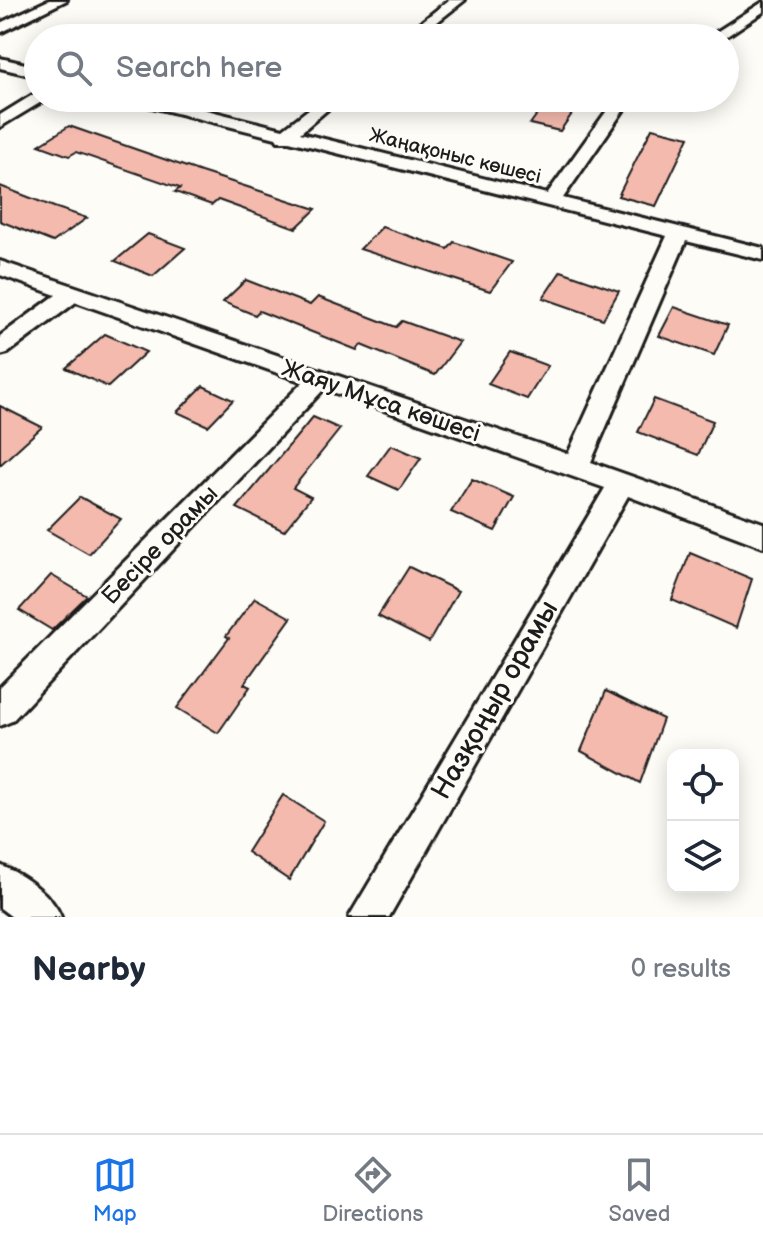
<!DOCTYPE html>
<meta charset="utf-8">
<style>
body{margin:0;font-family:"Balsamiq Sans",sans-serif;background:#f2f2f3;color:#1f2937}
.controls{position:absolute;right:24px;bottom:24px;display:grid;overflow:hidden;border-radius:16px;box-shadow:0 4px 20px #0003}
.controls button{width:72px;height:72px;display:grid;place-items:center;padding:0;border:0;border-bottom:2px solid #e0e1e3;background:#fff;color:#1f2937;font:40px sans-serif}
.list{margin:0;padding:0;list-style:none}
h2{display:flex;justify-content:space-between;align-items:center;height:104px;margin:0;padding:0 32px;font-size:34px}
h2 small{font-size:26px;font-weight:400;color:#747a83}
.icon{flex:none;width:44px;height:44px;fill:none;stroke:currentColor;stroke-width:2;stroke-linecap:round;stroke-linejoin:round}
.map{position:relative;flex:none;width:763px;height:917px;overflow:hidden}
.search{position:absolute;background:#fff;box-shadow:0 4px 20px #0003;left:24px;right:24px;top:24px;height:88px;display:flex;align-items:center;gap:20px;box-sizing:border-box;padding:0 28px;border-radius:44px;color:#747a83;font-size:30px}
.sheet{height:216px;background:#fff}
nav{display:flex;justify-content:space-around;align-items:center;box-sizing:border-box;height:112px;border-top:2px solid #e0e1e3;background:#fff;font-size:22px;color:#747a83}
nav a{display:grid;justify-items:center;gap:4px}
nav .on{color:#1a73e8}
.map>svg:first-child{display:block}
</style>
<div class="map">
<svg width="763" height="917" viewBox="0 0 763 917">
<rect width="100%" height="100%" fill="#fdfcf7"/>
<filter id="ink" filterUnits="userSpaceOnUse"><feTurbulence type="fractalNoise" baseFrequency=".0125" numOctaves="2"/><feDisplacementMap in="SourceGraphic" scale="16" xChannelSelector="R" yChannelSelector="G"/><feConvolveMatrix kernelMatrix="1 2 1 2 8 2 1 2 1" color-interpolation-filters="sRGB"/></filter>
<g filter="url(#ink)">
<g fill="#f4baae" stroke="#1c1c1c" stroke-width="2">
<polygon points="549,98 583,98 560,131 530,124"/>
<polygon points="69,126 201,172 316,209 296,228 218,200 212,205 175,192 180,188 76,152 69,156 39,145"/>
<polygon points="652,128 689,137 656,206 618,196"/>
<polygon points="0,186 54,207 87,218 53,242 0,221"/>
<polygon points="382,227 448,249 454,242 512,262 490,291 360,249"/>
<polygon points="148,234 185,248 153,276 115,261"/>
<polygon points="561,271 619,291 603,319 543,298"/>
<polygon points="246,280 310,305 318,297 396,327 402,321 460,342 435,375 361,345 357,350 259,311 255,315 223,302"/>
<polygon points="674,307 728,325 714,355 659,336"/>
<polygon points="105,334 146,352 108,387 66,368"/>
<polygon points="510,352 548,366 527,399 488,384"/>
<polygon points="203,386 233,400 208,426 177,412"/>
<polygon points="654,399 713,421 698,455 638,432"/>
<polygon points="0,406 42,427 0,465"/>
<polygon points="313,417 340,429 293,488 311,497 284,531 237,508"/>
<polygon points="391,445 421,458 399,490 368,476"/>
<polygon points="472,479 514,497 495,531 451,512"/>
<polygon points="80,497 121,519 89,554 47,530"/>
<polygon points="690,553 752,579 736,628 672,600"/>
<polygon points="409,567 458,591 429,642 378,616"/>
<polygon points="51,575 87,596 52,630 19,610"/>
<polygon points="255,598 291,618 244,684 250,687 218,733 177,708 229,638 226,636"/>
<polygon points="606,691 663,719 640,783 581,751"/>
<polygon points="283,795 324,821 289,880 247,852"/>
</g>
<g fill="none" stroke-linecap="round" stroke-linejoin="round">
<g stroke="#1c1c1c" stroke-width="6">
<g id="minor">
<polygon points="49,0 67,0 0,33 0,23"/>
<polygon points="449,0 465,0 417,38 401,38"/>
<polygon points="763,2 763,12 724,38 707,38"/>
<polygon points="0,58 38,67 38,77 0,68"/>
<polygon points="34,94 38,94 38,98 48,98 0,127 0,115"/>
<polygon points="130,98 158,98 283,129 323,98 341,98 300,133 547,194 616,98 632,98 563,198 763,248 763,260 686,241 591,462 763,523 763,547 628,496 389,917 349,917 605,488 324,389 12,721 0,726 0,687 303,382 76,302 8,353 0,355 0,336 56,295 0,275 0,261 568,454 667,236 289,141 278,141 276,138 132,102"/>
<path d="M0 865C23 875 52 894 61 917H12L0 908Z"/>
</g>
</g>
<use href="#minor" fill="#fdfcf7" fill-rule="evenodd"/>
</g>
</g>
<g text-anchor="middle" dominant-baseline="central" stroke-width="6" stroke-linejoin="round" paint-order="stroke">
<g font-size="20" fill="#1c1c1c" stroke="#fdfcf7">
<text transform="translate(455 156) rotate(14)">Жаңақоныс көшесі</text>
</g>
<g font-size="24" fill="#1c1c1c" stroke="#fdfcf7">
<text transform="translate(381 401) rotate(19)">Жаяу Мұса көшесі</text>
<text transform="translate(160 545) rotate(-46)">Бесіре орамы</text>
</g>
<g font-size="28" fill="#1c1c1c" stroke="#fdfcf7">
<text transform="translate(495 700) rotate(-60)">Назқоңыр орамы</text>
</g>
</g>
</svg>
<div class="controls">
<button><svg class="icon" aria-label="locate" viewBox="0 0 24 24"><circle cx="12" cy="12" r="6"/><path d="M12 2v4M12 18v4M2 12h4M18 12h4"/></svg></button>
<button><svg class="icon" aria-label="layers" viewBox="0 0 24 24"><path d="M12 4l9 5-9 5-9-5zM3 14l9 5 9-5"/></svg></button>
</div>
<div class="search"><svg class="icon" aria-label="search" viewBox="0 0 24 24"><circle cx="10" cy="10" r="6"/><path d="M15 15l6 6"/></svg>Search here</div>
</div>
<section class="sheet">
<h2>Nearby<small>0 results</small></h2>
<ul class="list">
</ul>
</section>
<nav>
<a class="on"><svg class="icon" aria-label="map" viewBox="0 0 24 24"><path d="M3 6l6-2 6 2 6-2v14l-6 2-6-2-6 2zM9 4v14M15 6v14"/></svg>Map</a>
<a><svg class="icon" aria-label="directions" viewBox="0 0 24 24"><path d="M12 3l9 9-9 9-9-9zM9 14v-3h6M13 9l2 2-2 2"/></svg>Directions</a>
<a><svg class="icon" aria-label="saved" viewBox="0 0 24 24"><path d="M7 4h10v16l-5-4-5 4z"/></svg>Saved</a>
</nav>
